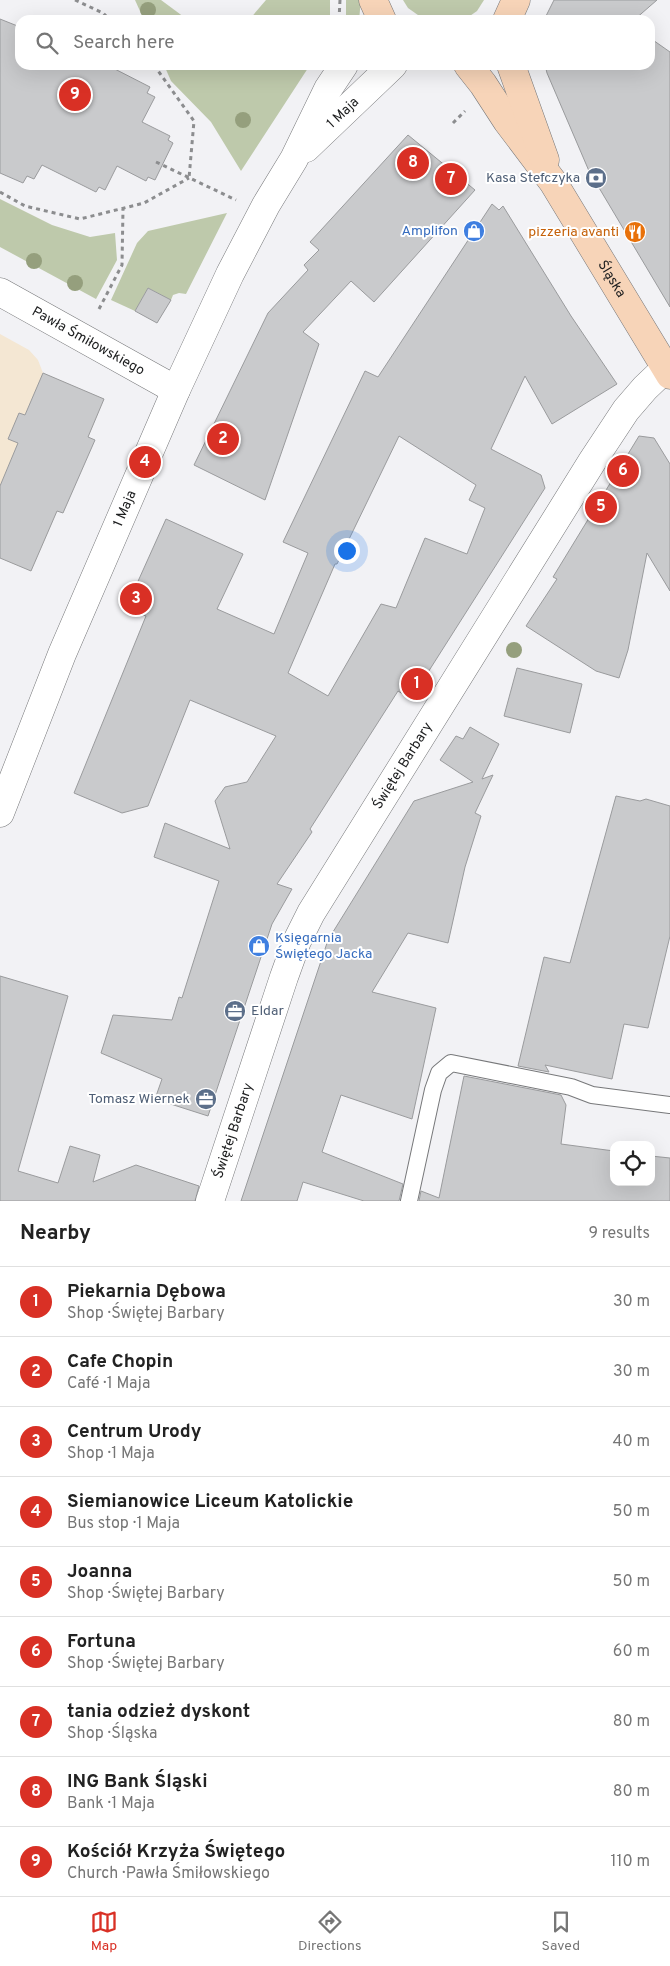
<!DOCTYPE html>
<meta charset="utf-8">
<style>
body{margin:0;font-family:Overpass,sans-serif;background:#f6f6f6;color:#222}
.controls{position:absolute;right:15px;bottom:15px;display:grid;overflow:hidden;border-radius:10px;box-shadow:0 5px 20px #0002}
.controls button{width:45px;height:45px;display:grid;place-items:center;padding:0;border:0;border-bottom:1px solid #e0e0e0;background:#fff;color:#222;font:25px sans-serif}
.you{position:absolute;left:346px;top:550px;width:18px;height:18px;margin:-12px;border:4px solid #fff;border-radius:50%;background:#1a73e8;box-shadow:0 0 0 8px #1a73e833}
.badge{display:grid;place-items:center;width:32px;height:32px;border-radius:50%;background:#d93025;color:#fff;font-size:16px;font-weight:700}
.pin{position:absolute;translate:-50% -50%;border:2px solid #fff;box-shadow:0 1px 5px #0006}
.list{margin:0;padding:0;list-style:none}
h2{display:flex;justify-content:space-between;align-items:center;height:65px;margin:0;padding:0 20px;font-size:21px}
h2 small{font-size:16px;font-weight:400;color:#767676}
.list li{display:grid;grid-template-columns:32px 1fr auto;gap:15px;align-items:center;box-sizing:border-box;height:70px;padding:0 20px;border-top:1px solid #e0e0e0}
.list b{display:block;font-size:19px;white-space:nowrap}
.list p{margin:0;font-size:16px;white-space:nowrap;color:#767676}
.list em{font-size:16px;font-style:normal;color:#767676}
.icon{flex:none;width:28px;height:28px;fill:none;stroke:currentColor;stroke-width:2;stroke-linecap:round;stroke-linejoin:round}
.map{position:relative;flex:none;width:670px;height:1201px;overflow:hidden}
.search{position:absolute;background:#fff;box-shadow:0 5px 20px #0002;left:15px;right:15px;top:15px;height:55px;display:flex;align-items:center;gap:12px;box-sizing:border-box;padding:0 18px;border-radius:15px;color:#767676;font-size:19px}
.sheet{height:695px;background:#fff}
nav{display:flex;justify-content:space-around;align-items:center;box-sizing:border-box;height:70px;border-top:1px solid #e0e0e0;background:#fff;font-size:14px;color:#767676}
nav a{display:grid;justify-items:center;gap:2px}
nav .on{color:#d93025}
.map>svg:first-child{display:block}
</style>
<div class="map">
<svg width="670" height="1201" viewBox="0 0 670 1201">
<rect width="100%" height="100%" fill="#f2f2f5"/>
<polygon fill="#f4e7d3" points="0,334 29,350 38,360 43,373 104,399 76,466 82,469 63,513 57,511 31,571 0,558"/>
<g fill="#bec9ab">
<polygon points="135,0 161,0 188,20 144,20"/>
<polygon points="266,0 330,0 330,20 249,20"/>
<polygon points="346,0 361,0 359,20 346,20"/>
<polygon points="403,0 484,0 477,11 464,20 425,20 408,8"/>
<polygon points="164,65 310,65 241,171 211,122 171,81"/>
<polygon points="0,199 52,225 90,237 115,233 117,260 96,299 0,247"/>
<polygon points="227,213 186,294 179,293 173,295 171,300 148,288 135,311 111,300 137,243 148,231"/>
</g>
<g fill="#c9cacc" stroke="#9a9b9d" fill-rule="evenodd">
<polygon points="554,0 657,0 634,20 544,20"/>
<polygon points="0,19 20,27 20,65 107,65 150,87 147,93 155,97 142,122 170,136 168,140 173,143 155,180 148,177 146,181 117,166 105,190 99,187 96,192 42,165 34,179 27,176 23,183 0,173"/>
<polygon points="650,38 670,52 670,307 589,171 547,73 545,65 650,65"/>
<polygon points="408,135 475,190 374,302 351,281 303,332 319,344 265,500 194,465 268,313 308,270 304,265 319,250 310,242"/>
<path d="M492 204 499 210 503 206 571 316 617 384 552 424 525 376 491 449 541 475 545 488 411 699 398 691 310 829 312 832 277 884 292 889 272 924 208 1116 155 1099 162 1079 101 1053 113 1015 172 1020 179 997 182 998 219 881 154 857 165 823 230 849 215 801 225 787 247 782 276 736 190 700 148 806 122 813 74 793 146 616 126 608 166 519 243 554 217 609 274 634 308 553 283 542 365 371 378 377ZM399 436 476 485 469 500 485 508 467 554 425 538 396 608 381 604 328 696 288 673 335 564H337Z"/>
<polygon points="148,288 171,300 157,323 135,311"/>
<polygon points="43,373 104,399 88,437 95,440 63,513 57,511 31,571 0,558 0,486 18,443 8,439 19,413 25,415"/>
<polygon points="639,436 654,438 670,464 670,591 647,553 628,650 619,678 596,671 526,626 557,579 553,577"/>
<polygon points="517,668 582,684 570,733 504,716"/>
<polygon points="470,727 499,744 482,779 493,775 475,813 481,816 465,867 448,943 408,933 372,992 436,1008 412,1119 341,1095 322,1152 403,1184 399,1201 364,1201 303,1182 297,1201 241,1201 328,940 414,801 473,782 440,760 456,736 463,739"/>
<polygon points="616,796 640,801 646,799 670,806 670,936 648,1028 624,1024 612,1079 545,1065 549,1072 518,1066 544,957 570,963"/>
<polygon points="0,976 68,996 18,1171 58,1183 70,1146 100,1155 93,1182 136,1165 199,1186 195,1201 0,1201"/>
<polygon points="464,1076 561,1095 566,1105 561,1144 614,1151 614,1182 651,1182 651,1156 670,1158 670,1201 419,1201 421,1191 439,1198"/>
</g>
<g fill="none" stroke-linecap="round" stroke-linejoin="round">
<g stroke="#77787a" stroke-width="18">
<polyline id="lane" points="409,1201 433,1090 439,1073 451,1063 571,1087 592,1095 670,1105"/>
</g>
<g stroke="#77787a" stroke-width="29">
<g id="street">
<path id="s1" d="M306 148 393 65"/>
<path id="s2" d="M0 292 176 390"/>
<path id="s3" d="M0 813 62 654 176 390 230 274 266 205 294 159 328 89 344 65"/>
<path id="s4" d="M210 1201 284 977 297 941 311 913 593 460 626 410 645 388 666 368"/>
</g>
</g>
<g stroke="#77787a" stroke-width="29">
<g id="secondary">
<polyline points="373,0 382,20"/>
<polyline points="507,20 516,0"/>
<path id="s5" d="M468 65 483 84 507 121 553 182 670 375"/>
<polyline points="511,65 545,160"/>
</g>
</g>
<g stroke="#8c8d8f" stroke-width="3" stroke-dasharray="4 4" stroke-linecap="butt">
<polyline points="75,0 103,13 110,20"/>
<polyline points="339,20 340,0"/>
<polyline points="154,65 194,121 189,178"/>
<polyline points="453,123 465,111"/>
<polyline points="156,162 236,200"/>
<polyline points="0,192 25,206 80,219 144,203 189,178"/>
<polyline points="99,309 122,265 123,209"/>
</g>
<use href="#lane" stroke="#fff" stroke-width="16"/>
<use href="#street" stroke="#fff" stroke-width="28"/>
<use href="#secondary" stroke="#f7d4b8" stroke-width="28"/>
</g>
<g fill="#959f7d">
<circle cx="148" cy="10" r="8"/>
<circle cx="243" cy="120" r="8"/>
<circle cx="34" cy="261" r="8"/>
<circle cx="75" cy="283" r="8"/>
<circle cx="514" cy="650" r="8"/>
</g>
<defs>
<g id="bank-disc" transform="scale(1.125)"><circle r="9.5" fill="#5c6f8a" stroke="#fff"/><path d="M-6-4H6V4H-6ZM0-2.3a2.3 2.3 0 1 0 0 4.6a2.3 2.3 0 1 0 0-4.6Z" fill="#fff"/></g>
<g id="shop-disc" transform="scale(1.125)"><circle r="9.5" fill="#3f7fe0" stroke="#fff"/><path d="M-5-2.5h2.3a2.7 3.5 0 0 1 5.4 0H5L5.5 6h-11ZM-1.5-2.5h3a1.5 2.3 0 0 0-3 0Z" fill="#fff"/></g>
<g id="restaurant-disc" transform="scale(1.125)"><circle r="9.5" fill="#e8710a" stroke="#fff"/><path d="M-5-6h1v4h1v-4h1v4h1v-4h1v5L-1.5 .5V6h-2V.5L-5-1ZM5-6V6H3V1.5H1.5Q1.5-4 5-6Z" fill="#fff"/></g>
<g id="office-disc" transform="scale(1.125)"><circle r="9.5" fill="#5c6f8a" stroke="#fff"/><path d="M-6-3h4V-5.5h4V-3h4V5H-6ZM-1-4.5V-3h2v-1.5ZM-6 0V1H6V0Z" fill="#fff"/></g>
</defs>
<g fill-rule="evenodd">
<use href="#bank-disc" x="596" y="178"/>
<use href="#shop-disc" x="474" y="231"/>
<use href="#restaurant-disc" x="635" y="232"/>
<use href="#shop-disc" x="259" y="946"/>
<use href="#office-disc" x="235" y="1011"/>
<use href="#office-disc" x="206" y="1099"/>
</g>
<g text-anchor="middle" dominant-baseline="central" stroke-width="4" stroke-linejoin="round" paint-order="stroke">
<g font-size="14" fill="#1d1e1f" stroke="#fff">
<text stroke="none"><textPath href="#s1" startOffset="51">1 Maja</textPath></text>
<text stroke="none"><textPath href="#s5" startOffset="258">Śląska</textPath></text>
<text stroke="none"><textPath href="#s2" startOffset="101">Pawła Śmiłowskiego</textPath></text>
<text stroke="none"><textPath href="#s3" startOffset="329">1 Maja</textPath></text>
<text stroke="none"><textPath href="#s4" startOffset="479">Świętej Barbary</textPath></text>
<text stroke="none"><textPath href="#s4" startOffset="74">Świętej Barbary</textPath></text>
</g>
<g font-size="14" fill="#4e5e75" stroke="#fff" text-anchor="end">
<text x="580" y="178">Kasa Stefczyka</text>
<text x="251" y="1011" text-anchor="start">Eldar</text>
<text x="190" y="1099">Tomasz Wiernek</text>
</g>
<g font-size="14" fill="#366cbe" stroke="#fff" text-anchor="end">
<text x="458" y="231">Amplifon</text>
<text x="275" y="938" text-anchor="start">Księgarnia<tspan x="275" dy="16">Świętego Jacka</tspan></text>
</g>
<g font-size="14" fill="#c56008" stroke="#fff" text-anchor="end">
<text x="619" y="232">pizzeria avanti</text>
</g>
</g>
</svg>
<div class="controls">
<button><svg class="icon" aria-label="locate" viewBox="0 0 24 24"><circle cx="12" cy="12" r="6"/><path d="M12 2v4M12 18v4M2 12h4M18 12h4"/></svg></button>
</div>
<div class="you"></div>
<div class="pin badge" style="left:417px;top:684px">1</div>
<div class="pin badge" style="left:223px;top:439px">2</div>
<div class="pin badge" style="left:136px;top:599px">3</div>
<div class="pin badge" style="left:145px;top:462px">4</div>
<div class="pin badge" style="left:601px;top:507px">5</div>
<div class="pin badge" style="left:623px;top:471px">6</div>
<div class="pin badge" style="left:451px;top:179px">7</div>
<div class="pin badge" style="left:413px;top:163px">8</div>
<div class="pin badge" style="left:75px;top:95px">9</div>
<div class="search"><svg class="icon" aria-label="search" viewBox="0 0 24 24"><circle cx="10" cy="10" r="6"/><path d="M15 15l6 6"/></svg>Search here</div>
</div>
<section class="sheet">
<h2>Nearby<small>9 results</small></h2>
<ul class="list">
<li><span class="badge">1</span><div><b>Piekarnia Dębowa</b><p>Shop · Świętej Barbary</p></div><em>30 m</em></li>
<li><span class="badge">2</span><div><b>Cafe Chopin</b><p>Café · 1 Maja</p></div><em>30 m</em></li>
<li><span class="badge">3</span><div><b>Centrum Urody</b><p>Shop · 1 Maja</p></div><em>40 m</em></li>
<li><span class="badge">4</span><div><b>Siemianowice Liceum Katolickie</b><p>Bus stop · 1 Maja</p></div><em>50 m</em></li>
<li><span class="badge">5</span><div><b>Joanna</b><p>Shop · Świętej Barbary</p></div><em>50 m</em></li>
<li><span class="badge">6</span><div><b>Fortuna</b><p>Shop · Świętej Barbary</p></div><em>60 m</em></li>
<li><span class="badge">7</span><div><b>tania odzież dyskont</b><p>Shop · Śląska</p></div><em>80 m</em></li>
<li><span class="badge">8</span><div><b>ING Bank Śląski</b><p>Bank · 1 Maja</p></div><em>80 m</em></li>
<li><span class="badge">9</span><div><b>Kościół Krzyża Świętego</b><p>Church · Pawła Śmiłowskiego</p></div><em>110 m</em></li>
</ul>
</section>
<nav>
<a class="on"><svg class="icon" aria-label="map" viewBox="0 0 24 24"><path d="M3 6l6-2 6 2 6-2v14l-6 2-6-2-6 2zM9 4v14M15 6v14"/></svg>Map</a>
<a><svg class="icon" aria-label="directions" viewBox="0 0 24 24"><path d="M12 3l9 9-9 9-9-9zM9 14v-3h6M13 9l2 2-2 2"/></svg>Directions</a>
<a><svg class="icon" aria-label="saved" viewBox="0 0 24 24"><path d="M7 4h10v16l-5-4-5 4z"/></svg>Saved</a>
</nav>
